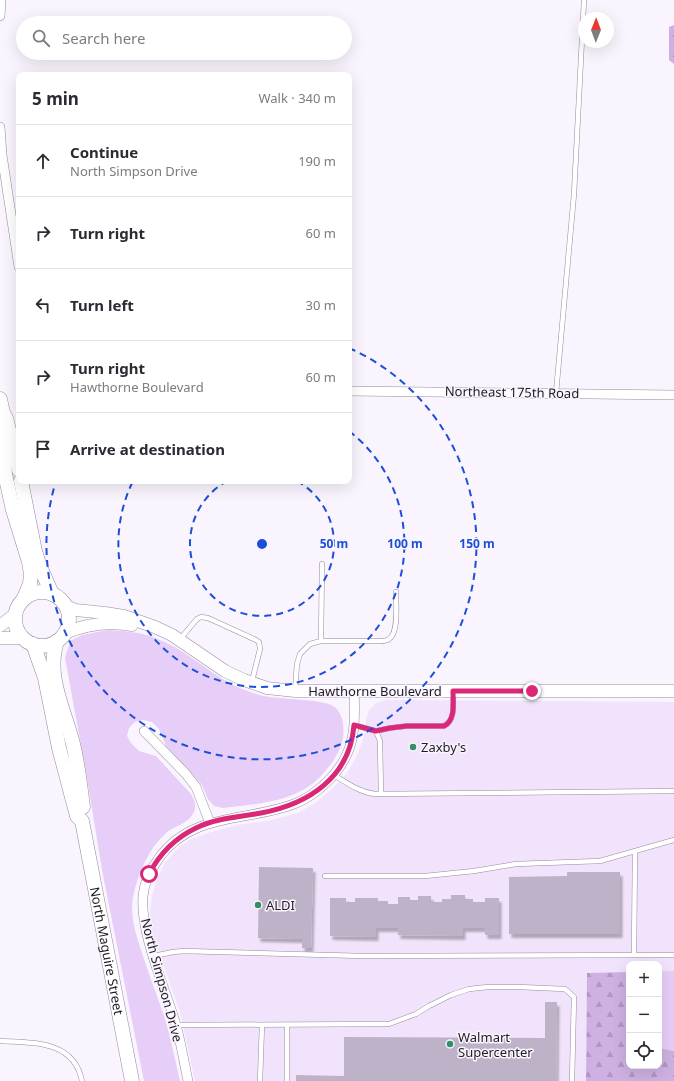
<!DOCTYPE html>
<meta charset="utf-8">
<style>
body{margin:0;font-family:"Noto Sans",sans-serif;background:#f7f7f7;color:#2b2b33}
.controls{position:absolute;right:12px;bottom:12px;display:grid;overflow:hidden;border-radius:8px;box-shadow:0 4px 16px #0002}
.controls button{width:36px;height:36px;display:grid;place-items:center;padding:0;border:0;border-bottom:1px solid #e1e1e2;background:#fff;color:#2b2b33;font:20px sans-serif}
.compass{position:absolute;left:578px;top:12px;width:36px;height:36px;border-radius:50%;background:#fff;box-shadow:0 4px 16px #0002;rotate:1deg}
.stop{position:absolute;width:12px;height:12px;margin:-9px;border:3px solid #db2777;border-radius:50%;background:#fff}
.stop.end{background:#db2777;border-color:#fff;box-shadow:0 1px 4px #0008}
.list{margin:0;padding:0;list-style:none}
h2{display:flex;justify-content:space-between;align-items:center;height:52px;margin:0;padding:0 16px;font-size:17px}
h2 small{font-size:13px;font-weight:400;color:#7c7c81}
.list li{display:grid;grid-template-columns:26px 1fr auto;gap:12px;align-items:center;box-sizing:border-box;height:72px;padding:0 16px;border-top:1px solid #e1e1e2}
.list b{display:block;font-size:15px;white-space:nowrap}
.list p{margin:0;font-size:13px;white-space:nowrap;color:#7c7c81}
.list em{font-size:13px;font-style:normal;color:#7c7c81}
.icon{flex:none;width:22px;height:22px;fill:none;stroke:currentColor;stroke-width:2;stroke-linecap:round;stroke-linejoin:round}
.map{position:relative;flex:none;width:674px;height:1081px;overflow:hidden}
.search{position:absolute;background:#fff;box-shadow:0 4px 16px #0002;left:16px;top:16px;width:336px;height:44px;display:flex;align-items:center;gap:10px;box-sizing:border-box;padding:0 14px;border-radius:22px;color:#7c7c81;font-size:15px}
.panel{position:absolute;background:#fff;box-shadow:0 4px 16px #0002;left:16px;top:72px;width:336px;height:412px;border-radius:8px}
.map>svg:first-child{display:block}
</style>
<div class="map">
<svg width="674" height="1081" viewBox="0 0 674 1081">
<defs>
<pattern id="forest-firs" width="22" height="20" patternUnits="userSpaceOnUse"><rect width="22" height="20" fill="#ceb1e2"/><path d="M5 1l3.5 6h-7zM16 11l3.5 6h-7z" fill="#b198c2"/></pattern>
<filter id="shadow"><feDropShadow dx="2.5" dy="4" stdDeviation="1" flood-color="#0004"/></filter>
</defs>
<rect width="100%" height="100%" fill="#f9f4fd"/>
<polygon fill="#f1e3fb" points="386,700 674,702 674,971 659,971 659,964 629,964 629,972 587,973 586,1081 195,1081 180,1012 152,933 150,915 152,896 158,876 165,863 176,850 189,840 208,833 238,825 272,820 298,813 317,802 333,788 348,772 357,755 364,737 366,720 369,710 376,703"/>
<g fill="#e7cef9">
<path d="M108 630C124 631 140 632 155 638 183 648 205 669 231 684 239 688 250 692 259 695 275 700 327 698 336 708 344 717 345 731 342 742 339 752 334 761 327 769 302 802 262 803 223 808L214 806 208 799 202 785 166 746 159 729 152 722 143 720 135 722 129 728 127 736 131 743 139 751 156 756 191 794C195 801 197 807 193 814 187 824 174 826 166 833 148 849 138 874 133 897 129 920 139 943 146 965 152 983 159 1001 165 1019 171 1039 175 1060 180 1081H144L102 870 86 772 65 658C66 652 69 647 70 641L82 635Z"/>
<polygon points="659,971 674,971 674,1051 659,1048"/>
</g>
<g fill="url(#forest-firs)">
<polygon points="674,25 674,64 669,60 669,27"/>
<polygon points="629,972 629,1066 659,1066 659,1048 674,1051 674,1081 586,1081 587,973"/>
</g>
<g fill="#beb2c8" filter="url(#shadow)">
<polygon points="259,867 313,868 311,948 302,948 302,939 258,938"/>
<polygon points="567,872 620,872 620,934 509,934 509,877 567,876"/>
<polygon points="451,895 465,895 465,899 473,899 473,902 485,902 485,898 499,898 499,935 485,935 485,928 463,928 463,936 398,935 398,928 376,928 376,937 330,936 330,898 346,898 346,902 355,902 355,898 378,898 378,901 388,901 388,904 398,904 398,897 410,897 410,900 418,900 418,896 431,896 431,902 442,902 442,899 451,899"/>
<polygon points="545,1002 557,1002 556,1081 296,1081 296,1075 344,1076 344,1037 545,1038"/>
</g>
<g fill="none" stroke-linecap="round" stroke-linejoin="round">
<g stroke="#978b9f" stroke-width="5.5">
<g id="lane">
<polyline points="556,393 574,194 584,0"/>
<polyline points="180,639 197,619 201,617 208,618 256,640 259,642 260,649 252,681"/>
<polyline points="321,641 322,564"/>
<path d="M295 691 297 664 300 654 310 644 321 641H380C382 641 387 641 389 639 399 633 396 603 396 592"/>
<polyline points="354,725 376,731 380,741 381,794"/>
<path d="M376 731 390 728 407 726H444C456 720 453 703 453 691"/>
<path d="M334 775C347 783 359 792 375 794L674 791"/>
<polyline points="325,876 425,876 474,871 516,864 600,861 674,840"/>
<polyline points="634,954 635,851"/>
<polyline points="154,956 173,952 184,951 363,956 674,955"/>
<polyline points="176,1025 389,1024 416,1014 429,1006 451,995 469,989 488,987 519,987 565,989 574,997 572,1081"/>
<path d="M0 1041C33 1043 74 1040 82 1081"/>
<polyline points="260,1081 262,1025"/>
<polyline points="287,1081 287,1025"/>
</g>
</g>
<g stroke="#978b9f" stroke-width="10">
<g id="street">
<polyline points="0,16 1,0"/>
<polyline points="0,127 2,155 19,267"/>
<polyline points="349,391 674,395"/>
<polyline points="144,731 185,773 196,787 210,823"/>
<path d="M188 1081C184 1062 181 1043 176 1025 165 987 140 934 143 896 144 882 151 869 159 858 192 812 247 822 294 804 307 799 318 791 328 781 355 754 356 727 354 691"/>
</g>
</g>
<g stroke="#978b9f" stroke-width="13">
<g id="secondary">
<polyline points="66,606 76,610 105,613 124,616 155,627 172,635 225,671 244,680 267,688 295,691 674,691"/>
<polyline points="0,626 15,614"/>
<path d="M65 633C87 624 108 621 132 625"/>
<polyline points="0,638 22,638"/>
</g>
</g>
<g stroke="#978b9f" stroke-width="15">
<g id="primary">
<polyline points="0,399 3,413 6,418 19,470"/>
<polyline points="3,413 0,419 5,474 13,510 29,562 31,574 30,584 24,598"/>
<polyline points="21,481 35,551 39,564 52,594"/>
<circle cx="42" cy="619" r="27"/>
<path d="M57 641C46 675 63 707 72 740 78 762 80 784 83 807"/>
<path id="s1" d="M33 644 45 678 59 748 77 816 82 821 132 1081"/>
</g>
</g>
<use href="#lane" stroke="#fff" stroke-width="4.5"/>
<use href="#street" stroke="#fff" stroke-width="9"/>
<use href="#secondary" stroke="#fff" stroke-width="12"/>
<use href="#primary" stroke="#fff" stroke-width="14"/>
</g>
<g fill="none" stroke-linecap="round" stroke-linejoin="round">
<path stroke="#db2777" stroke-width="5" d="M149 874C160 853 175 838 196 828 216 818 240 817 261 813 309 804 350 777 354 725L376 731 390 728 407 726H444C456 720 453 702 453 691H532"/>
</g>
<g fill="none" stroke="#1d4ed8" stroke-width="2" stroke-dasharray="7 5">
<path d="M297 481A72 72 0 1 1 227 481"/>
<path d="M349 431A143 143 0 1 1 133 481"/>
<path d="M349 348A215 215 0 1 1 56 481"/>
</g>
<g fill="#338f67" stroke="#f9f4fd" stroke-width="1.5">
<circle cx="413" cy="747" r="4"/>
<circle cx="258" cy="905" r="4"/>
<circle cx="450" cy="1044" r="4"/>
</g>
<g text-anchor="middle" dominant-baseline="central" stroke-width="3" stroke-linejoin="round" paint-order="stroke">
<g font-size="13" fill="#211c24" stroke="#f9f4fd">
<text transform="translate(512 392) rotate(1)">Northeast 175th Road</text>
<text x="375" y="691">Hawthorne Boulevard</text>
<text stroke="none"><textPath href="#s1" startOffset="317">North Maguire Street</textPath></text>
<text transform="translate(162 980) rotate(75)">North Simpson Drive</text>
</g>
<g font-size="13" fill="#211c24" stroke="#f9f4fd" text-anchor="start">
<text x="421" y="747">Zaxby's</text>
<text x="266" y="905">ALDI</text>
<text x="458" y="1037">Walmart<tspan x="458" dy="15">Supercenter</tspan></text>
</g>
</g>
<circle cx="262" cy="544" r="6" fill="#1d4ed8" stroke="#f9f4fd" stroke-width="2"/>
<g font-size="12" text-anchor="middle" font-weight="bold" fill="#1d4ed8" stroke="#f9f4fd" stroke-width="3" stroke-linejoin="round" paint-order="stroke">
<text x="334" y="548">50 m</text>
<text x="405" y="548">100 m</text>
<text x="477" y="548">150 m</text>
</g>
</svg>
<div class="controls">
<button>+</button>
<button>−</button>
<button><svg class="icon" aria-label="locate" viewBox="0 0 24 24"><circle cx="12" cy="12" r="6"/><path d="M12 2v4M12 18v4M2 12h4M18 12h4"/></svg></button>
</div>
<svg class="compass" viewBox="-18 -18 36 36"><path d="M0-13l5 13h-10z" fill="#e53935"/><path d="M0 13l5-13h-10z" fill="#7c7c81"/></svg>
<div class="stop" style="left:149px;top:874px"></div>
<div class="stop end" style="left:532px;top:691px"></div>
<div class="search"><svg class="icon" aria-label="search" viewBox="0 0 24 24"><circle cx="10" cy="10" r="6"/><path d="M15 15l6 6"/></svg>Search here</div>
<section class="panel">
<h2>5 min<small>Walk · 340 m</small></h2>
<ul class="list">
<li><svg class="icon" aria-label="ahead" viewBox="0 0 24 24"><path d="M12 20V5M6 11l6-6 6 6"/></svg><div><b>Continue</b><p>North Simpson Drive</p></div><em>190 m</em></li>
<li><svg class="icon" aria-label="right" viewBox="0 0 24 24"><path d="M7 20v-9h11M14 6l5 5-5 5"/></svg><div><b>Turn right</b></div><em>60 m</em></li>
<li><svg class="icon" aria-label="left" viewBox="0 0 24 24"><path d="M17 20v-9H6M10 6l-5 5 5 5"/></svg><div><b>Turn left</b></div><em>30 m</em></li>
<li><svg class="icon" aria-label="right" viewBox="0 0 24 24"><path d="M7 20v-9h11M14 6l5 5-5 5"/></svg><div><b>Turn right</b><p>Hawthorne Boulevard</p></div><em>60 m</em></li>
<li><svg class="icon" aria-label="arrive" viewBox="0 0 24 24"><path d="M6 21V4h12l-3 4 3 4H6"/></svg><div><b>Arrive at destination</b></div></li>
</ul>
</section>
</div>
